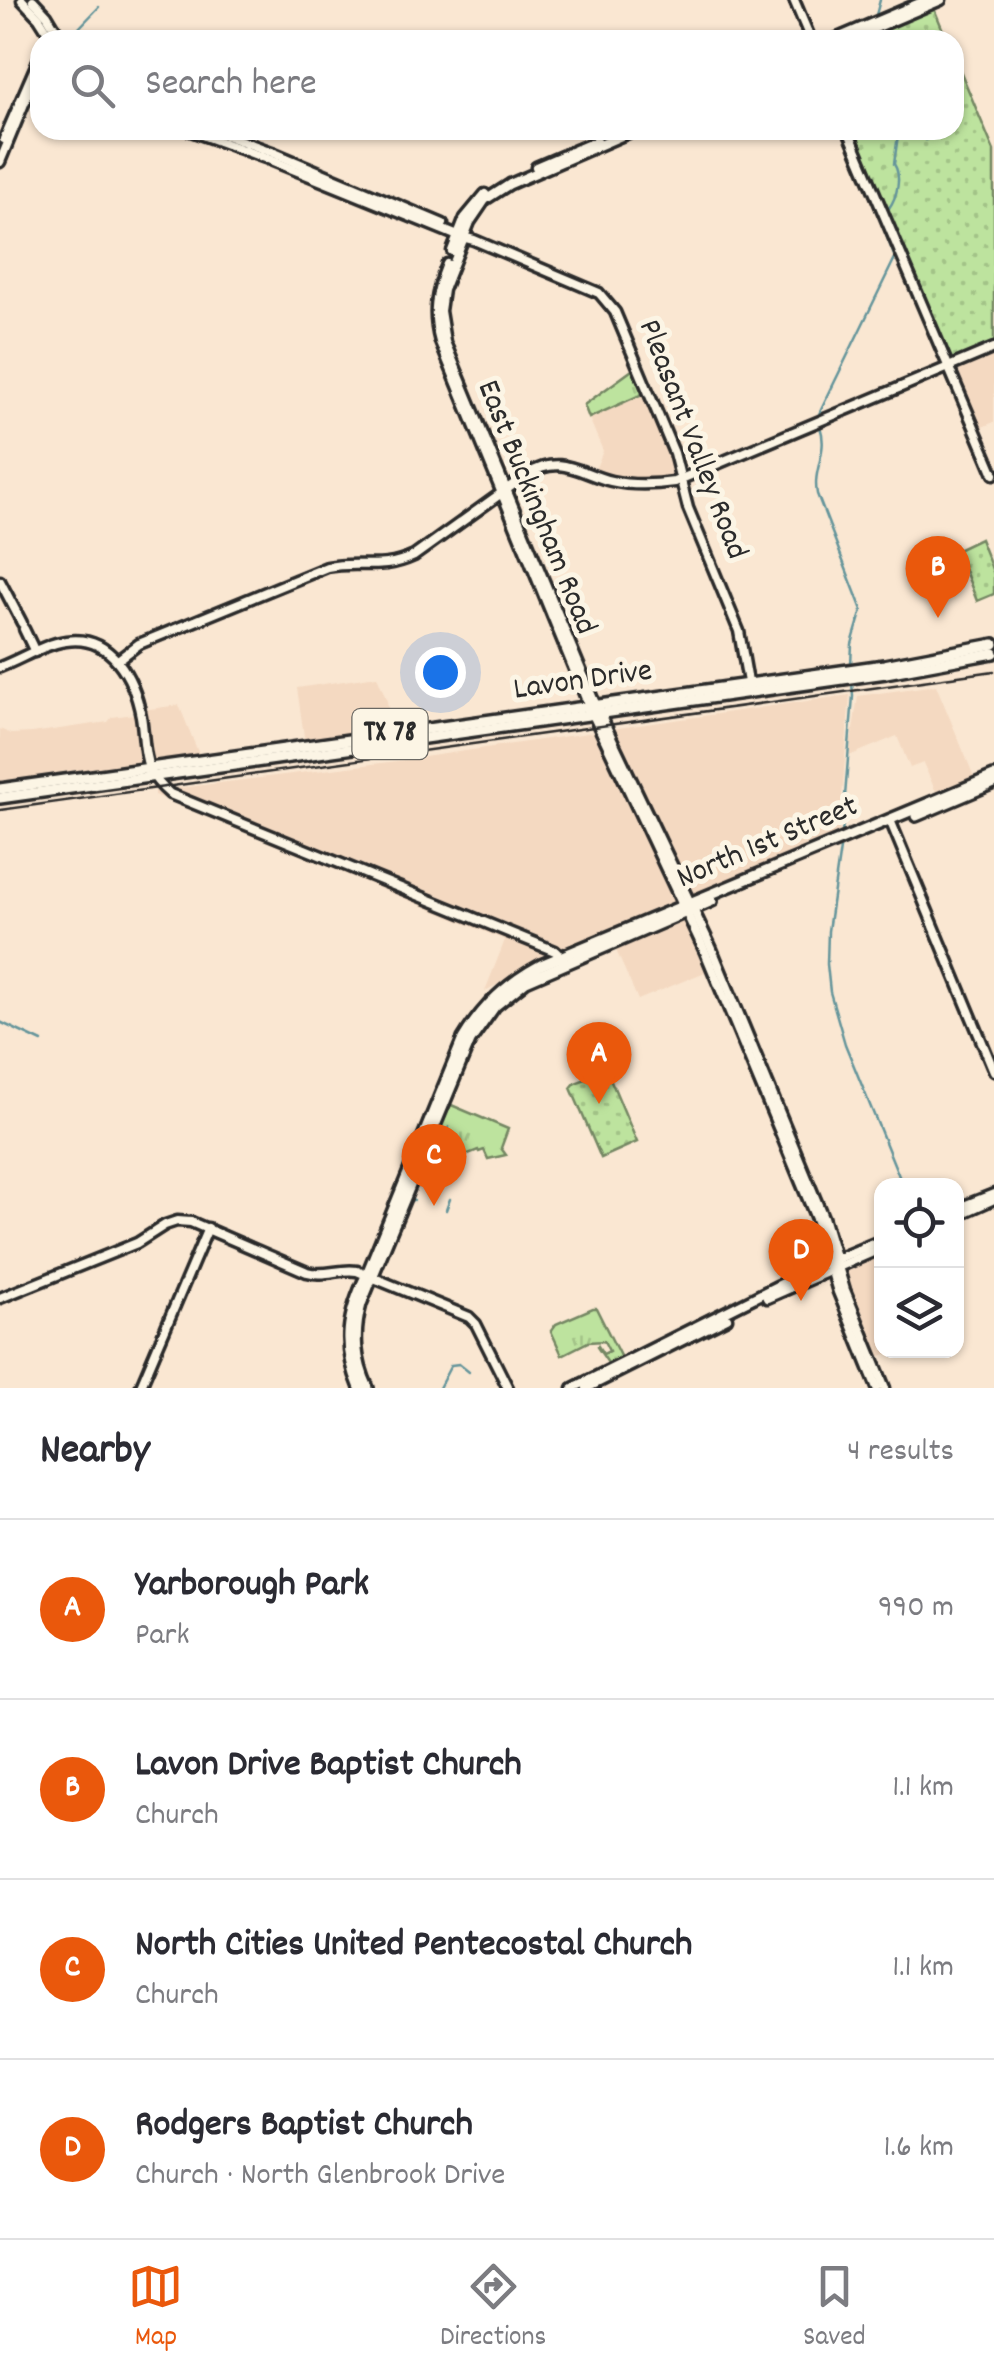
<!DOCTYPE html>
<meta charset="utf-8">
<style>
body{margin:0;font-family:Dekko,sans-serif;background:#f7f7f7;color:#2b2b33}
.controls{position:absolute;right:30px;bottom:30px;display:grid;overflow:hidden;border-radius:20px;box-shadow:0 2px 8px #0004}
.controls button{width:90px;height:90px;display:grid;place-items:center;padding:0;border:0;border-bottom:2px solid #e1e1e2;background:#fff;color:#2b2b33;font:50px sans-serif}
.you{position:absolute;left:440px;top:672px;width:35px;height:35px;margin:-25px;border:8px solid #fff;border-radius:50%;background:#1a73e8;box-shadow:0 0 0 15px #1a73e833}
.badge{display:grid;place-items:center;width:65px;height:65px;border-radius:50%;background:#ea580c;color:#fff;font-size:32px;font-weight:700}
.pin{position:absolute;translate:-50% -82px;filter:drop-shadow(0 2px 5px #0008)}
.pin::after{content:'';position:absolute;top:52px;width:35px;height:30px;background:inherit;clip-path:polygon(0 0,100% 0,50% 100%)}
.list{margin:0;padding:0;list-style:none}
h2{display:flex;justify-content:space-between;align-items:center;height:130px;margin:0;padding:0 40px;font-size:42px}
h2 small{font-size:32px;font-weight:400;color:#7c7c81}
.list li{display:grid;grid-template-columns:65px 1fr auto;gap:30px;align-items:center;box-sizing:border-box;height:180px;padding:0 40px;border-top:2px solid #e1e1e2}
.list b{display:block;font-size:38px;white-space:nowrap}
.list p{margin:0;font-size:32px;white-space:nowrap;color:#7c7c81}
.list em{font-size:32px;font-style:normal;color:#7c7c81}
.icon{flex:none;width:55px;height:55px;fill:none;stroke:currentColor;stroke-width:2;stroke-linecap:round;stroke-linejoin:round}
.map{position:relative;flex:none;width:994px;height:1388px;overflow:hidden}
.search{position:absolute;background:#fff;box-shadow:0 2px 8px #0004;left:30px;right:30px;top:30px;height:110px;display:flex;align-items:center;gap:25px;box-sizing:border-box;padding:0 35px;border-radius:30px;color:#7c7c81;font-size:38px}
.sheet{height:850px;background:#fff}
nav{display:flex;justify-content:space-around;align-items:center;box-sizing:border-box;height:140px;border-top:2px solid #e1e1e2;background:#fff;font-size:28px;color:#7c7c81}
nav a{display:grid;justify-items:center;gap:5px}
nav .on{color:#ea580c}
.map>svg:first-child{display:block}
</style>
<div class="map">
<svg width="994" height="1388" viewBox="0 0 994 1388">
<defs>
<pattern id="grass-tufts" width="24" height="20" patternUnits="userSpaceOnUse" patternTransform="scale(2.5)"><rect width="24" height="20" fill="#bde39e"/><path d="M3 7l-1-3M5 7V3M7 7l1-3M15 17l-1-3M17 17v-4M19 17l1-3" fill="none" stroke="#a3c388"/></pattern>
<pattern id="park-dots" width="8" height="8" patternUnits="userSpaceOnUse" patternTransform="scale(2.5)"><rect width="8" height="8" fill="#bde39e"/><path d="M2 2h.1M6 6h.1" fill="none" stroke="#a3c388" stroke-width="1.8" stroke-linecap="round"/></pattern>
</defs>
<rect width="100%" height="100%" fill="#fae7d2"/>
<filter id="ink" filterUnits="userSpaceOnUse"><feTurbulence type="fractalNoise" baseFrequency=".01" numOctaves="2"/><feDisplacementMap in="SourceGraphic" scale="20" xChannelSelector="R" yChannelSelector="G"/><feConvolveMatrix kernelMatrix="1 2 1 2 8 2 1 2 1" color-interpolation-filters="sRGB"/></filter>
<g filter="url(#ink)">
<g fill="#f4d9c1">
<polygon points="994,354 994,422 980,428 956,370"/>
<polygon points="647,392 672,454 677,478 648,481 629,480 595,470 603,451 589,418"/>
<polygon points="377,676 387,701 391,731 305,743 297,688"/>
<polygon points="936,685 975,779 937,794 923,763 910,768 897,736 849,756 858,696"/>
<polygon points="850,695 839,837 692,898 611,729"/>
<polygon points="179,705 198,752 202,757 151,764 143,710"/>
<polygon points="134,714 141,766 0,786 0,729 11,734 32,733 108,722 112,717"/>
<polygon points="595,732 679,903 561,951 485,991 505,940 155,795 155,791 397,761"/>
<polygon points="684,919 705,972 638,1000 615,948"/>
<polygon points="817,1234 825,1260 787,1279 773,1260 794,1250 793,1245"/>
<polygon points="881,1250 882,1350 894,1351 876,1358 842,1266"/>
</g>
<g fill="url(#grass-tufts)" stroke="#748764" stroke-width="2.5">
<polygon points="635,368 647,392 589,418 584,405"/>
<polygon points="449,1104 508,1129 501,1148 506,1155 488,1159 484,1150 479,1152 478,1150 463,1156 461,1159 445,1151 438,1151 441,1139 437,1151 430,1151"/>
<polygon points="593,1308 596,1308 622,1360 610,1366 597,1347 598,1346 603,1354 609,1351 604,1341 588,1342 562,1355 551,1331 556,1324"/>
</g>
<g fill="url(#park-dots)" stroke="#748764" stroke-width="2.5">
<polygon points="933,6 947,40 852,40"/>
<polygon points="954,56 994,151 994,346 949,365 850,130 954,130"/>
<polygon points="980,539 994,574 994,594 977,601 957,550"/>
<polygon points="607,1071 637,1142 601,1158 571,1088 575,1083"/>
</g>
<g fill="none" stroke-linecap="round" stroke-linejoin="round">
<g stroke="#65959b" stroke-width="2.5">
<polyline points="878,19 876,15 880,0"/>
<polyline points="882,26 894,40"/>
<polyline points="77,30 99,7"/>
<path d="M923 130C923 131 924 131 923 132H922L923 131C924 131 924 133 925 134H926L925 132C924 133 924 134 923 135L922 134 926 140"/>
<path d="M889 208C897 197 902 176 894 164L898 135 904 130"/>
<polyline points="817,418 895,258 881,222 882,216"/>
<path d="M820 426C829 453 812 468 817 494L862 610 852 644 851 664"/>
<polyline points="842,834 853,696 852,682"/>
<polyline points="841,842 828,931 827,964 830,992 845,1044 903,1186"/>
<polyline points="0,1022 42,1042"/>
<polyline points="438,1151 449,1127"/>
<polyline points="412,1200 414,1201"/>
<polyline points="446,1210 450,1199"/>
<polyline points="439,1388 451,1365 459,1364 469,1372"/>
</g>
<g stroke="#2b2b2b" stroke-width="15">
<g id="secondary">
<polyline points="22,0 39,18 53,40"/>
<polyline points="33,0 47,15 62,40"/>
<polyline points="794,0 811,40"/>
<polyline points="833,40 927,0"/>
<polyline points="847,40 941,0"/>
<polyline points="188,130 268,159 458,236 474,240 599,293 615,312 674,453 688,508 739,631 749,688"/>
<polyline points="212,130 272,152 443,224"/>
<polyline points="635,130 510,184 485,200 470,222 443,290 440,311 445,342 593,699 712,949 823,1217 845,1290 885,1388"/>
<polyline points="848,130 994,474"/>
<polyline points="4,139 40,56"/>
<polyline points="0,162 40,65"/>
<polyline points="536,167 597,141"/>
<polyline points="452,251 465,218 485,194"/>
<path d="M447 264C436 292 432 313 440 342L589 706 705 952 817 1221 838 1292 877 1388"/>
<polyline points="0,581 22,623"/>
<polyline points="24,629 35,652"/>
<path d="M118 660 139 644 327 567C361 560 379 572 414 556L528 474C561 454 579 473 611 481 633 486 653 485 674 482L994 348"/>
<path d="M0 667C21 659 44 644 66 641 111 634 134 678 141 716 144 733 143 754 150 770 155 780 163 788 170 794L555 951 563 959"/>
<polyline points="890,820 994,1071"/>
<polyline points="956,1209 994,1194"/>
<polyline points="956,1216 994,1199"/>
<path d="M0 1298 137 1243 165 1225 177 1221 191 1222 307 1272C325 1277 340 1268 357 1271L469 1317 476 1324 508 1388"/>
<polyline points="767,1298 882,1248"/>
<polyline points="140,1388 208,1228"/>
<polyline points="573,1388 803,1273 882,1240"/>
<polyline points="587,1388 727,1318"/>
</g>
</g>
<g stroke="#2b2b2b" stroke-width="16">
<g id="primary">
<polyline points="0,789 884,665 994,644"/>
<polyline points="0,798 886,673 994,653"/>
<polyline points="916,816 994,783"/>
<path d="M360 1388C342 1345 347 1315 367 1274L463 1039C483 1006 506 984 541 965L994 776"/>
<path d="M368 1388C355 1360 353 1334 361 1304L470 1041 495 1006 526 981 712 901"/>
</g>
</g>
<use href="#secondary" stroke="#fcf5e5" stroke-width="8"/>
<use href="#primary" stroke="#fcf5e5" stroke-width="9"/>
<polyline stroke="#2b2b2b" stroke-width="2.5" points="0,810 994,671"/>
</g>
</g>
<g text-anchor="middle" dominant-baseline="central" stroke-width="10" stroke-linejoin="round" paint-order="stroke">
<rect fill="#fcf5e5" stroke="#6a6863" stroke-width="2.5" x="352.5" y="709" width="75" height="50" rx="8"/>
<g font-size="30" font-weight="bold" fill="#2b2b2b">
<text x="390" y="734">TX 78</text>
</g>
<g font-size="32" fill="#2b2b2b" stroke="#fcf5e5">
<text transform="translate(691 440) rotate(69)">Pleasant Valley Road</text>
<text transform="translate(535 508) rotate(68)">East Buckingham Road</text>
<text transform="translate(583 682) rotate(-8)">Lavon Drive</text>
<text transform="translate(768 844) rotate(-23)">North 1st Street</text>
</g>
</g>
</svg>
<div class="controls">
<button><svg class="icon" aria-label="locate" viewBox="0 0 24 24"><circle cx="12" cy="12" r="6"/><path d="M12 2v4M12 18v4M2 12h4M18 12h4"/></svg></button>
<button><svg class="icon" aria-label="layers" viewBox="0 0 24 24"><path d="M12 4l9 5-9 5-9-5zM3 14l9 5 9-5"/></svg></button>
</div>
<div class="you"></div>
<div class="pin badge" style="left:599px;top:1104px">A</div>
<div class="pin badge" style="left:938px;top:618px">B</div>
<div class="pin badge" style="left:434px;top:1206px">C</div>
<div class="pin badge" style="left:801px;top:1301px">D</div>
<div class="search"><svg class="icon" aria-label="search" viewBox="0 0 24 24"><circle cx="10" cy="10" r="6"/><path d="M15 15l6 6"/></svg>Search here</div>
</div>
<section class="sheet">
<h2>Nearby<small>4 results</small></h2>
<ul class="list">
<li><span class="badge">A</span><div><b>Yarborough Park</b><p>Park</p></div><em>990 m</em></li>
<li><span class="badge">B</span><div><b>Lavon Drive Baptist Church</b><p>Church</p></div><em>1.1 km</em></li>
<li><span class="badge">C</span><div><b>North Cities United Pentecostal Church</b><p>Church</p></div><em>1.1 km</em></li>
<li><span class="badge">D</span><div><b>Rodgers Baptist Church</b><p>Church · North Glenbrook Drive</p></div><em>1.6 km</em></li>
</ul>
</section>
<nav>
<a class="on"><svg class="icon" aria-label="map" viewBox="0 0 24 24"><path d="M3 6l6-2 6 2 6-2v14l-6 2-6-2-6 2zM9 4v14M15 6v14"/></svg>Map</a>
<a><svg class="icon" aria-label="directions" viewBox="0 0 24 24"><path d="M12 3l9 9-9 9-9-9zM9 14v-3h6M13 9l2 2-2 2"/></svg>Directions</a>
<a><svg class="icon" aria-label="saved" viewBox="0 0 24 24"><path d="M7 4h10v16l-5-4-5 4z"/></svg>Saved</a>
</nav>
